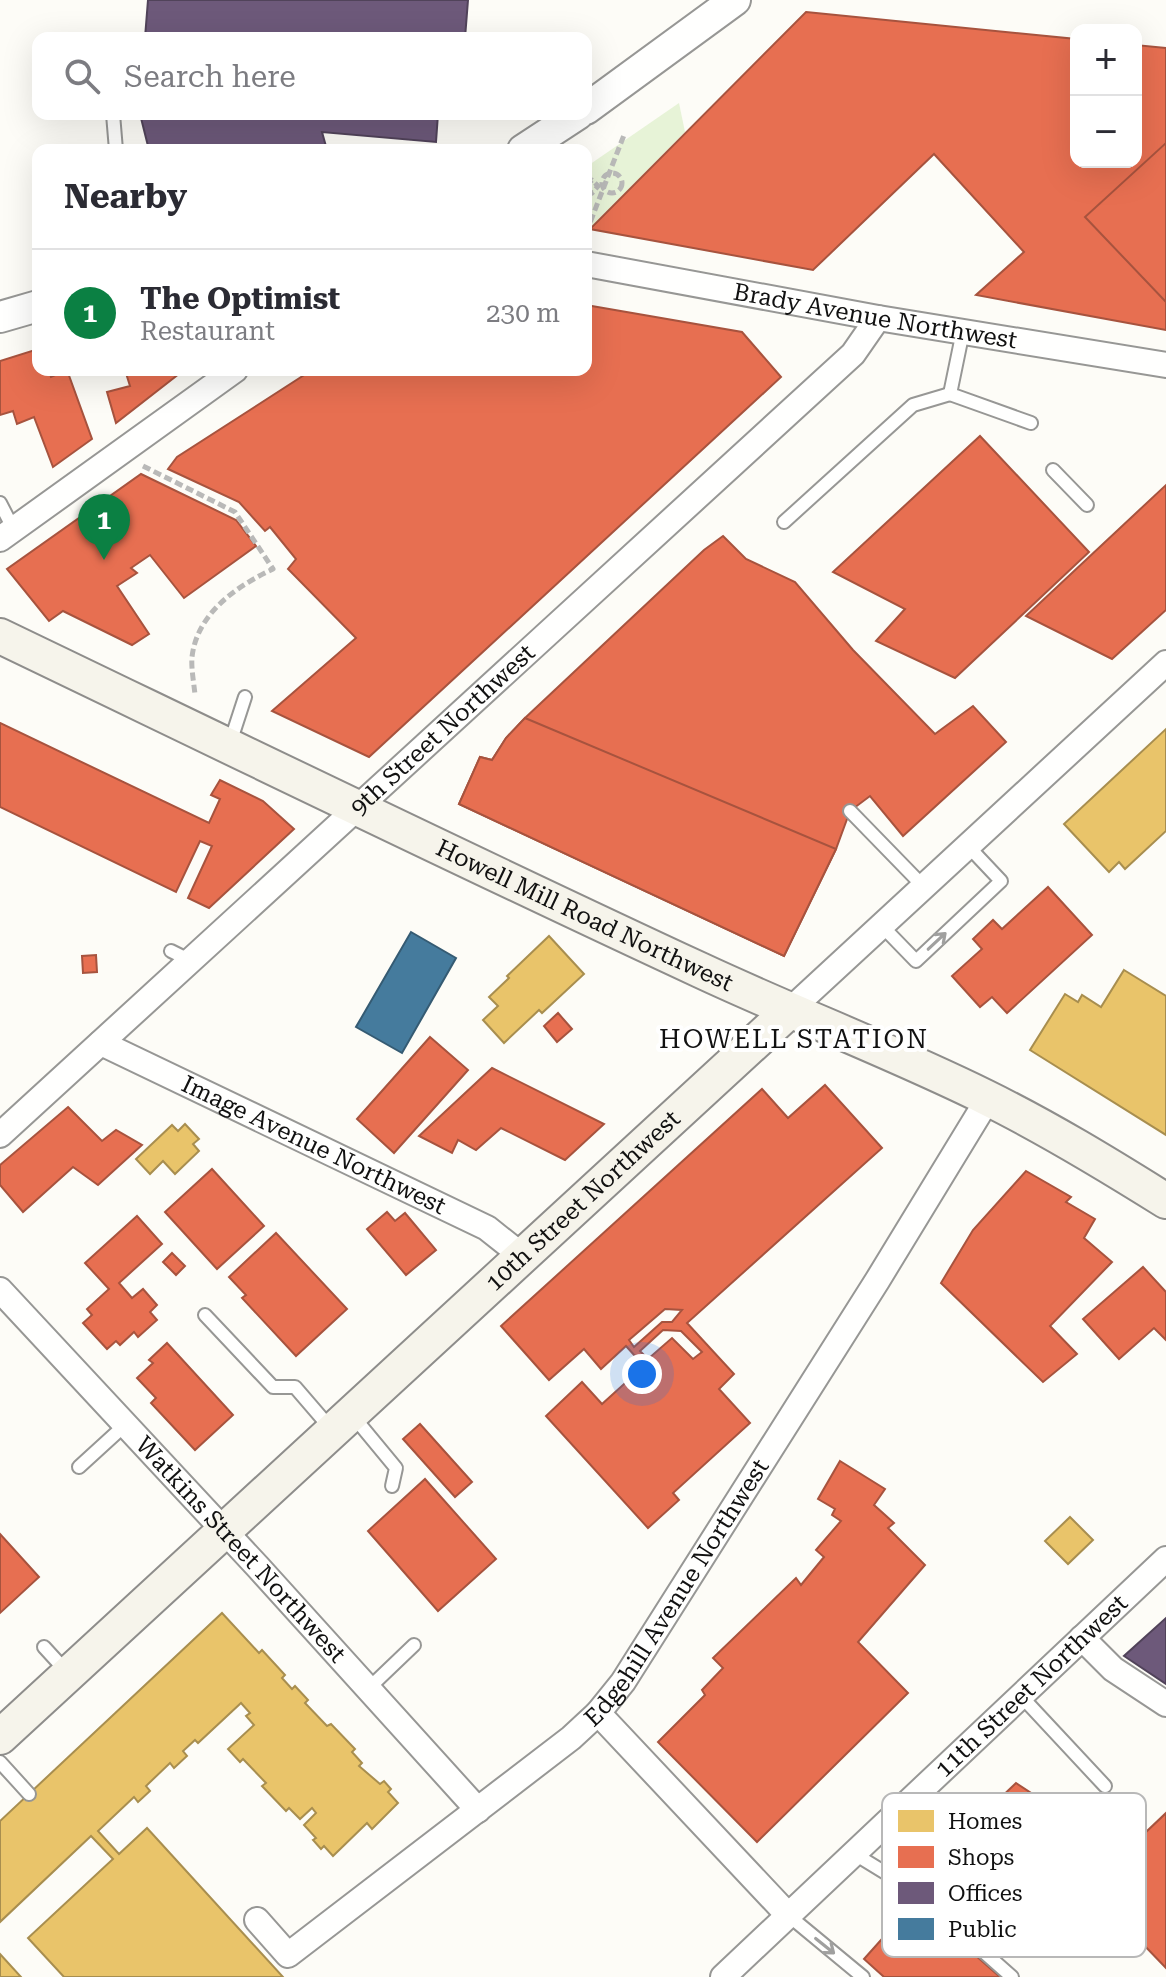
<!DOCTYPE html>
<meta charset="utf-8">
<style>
body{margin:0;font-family:"Roboto Serif",serif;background:#f2f2f3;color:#2b2b33}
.controls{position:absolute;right:24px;top:24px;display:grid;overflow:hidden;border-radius:16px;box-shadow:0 8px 32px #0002}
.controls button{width:72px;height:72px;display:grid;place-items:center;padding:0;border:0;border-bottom:2px solid #e1e1e2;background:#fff;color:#2b2b33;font:40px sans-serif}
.you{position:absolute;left:642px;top:1374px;width:28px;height:28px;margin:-20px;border:6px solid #fff;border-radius:50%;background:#1a73e8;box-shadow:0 0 0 12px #1a73e833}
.badge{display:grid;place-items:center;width:52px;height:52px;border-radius:50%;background:#0b8043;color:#fff;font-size:26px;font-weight:700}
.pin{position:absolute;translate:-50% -66px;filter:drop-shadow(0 2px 4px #0008)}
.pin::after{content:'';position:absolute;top:42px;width:28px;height:24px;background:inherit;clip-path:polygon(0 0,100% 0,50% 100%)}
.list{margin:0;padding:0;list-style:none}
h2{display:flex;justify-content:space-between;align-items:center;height:104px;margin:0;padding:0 32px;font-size:34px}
h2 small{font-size:26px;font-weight:400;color:#7c7c81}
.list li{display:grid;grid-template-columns:52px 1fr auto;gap:24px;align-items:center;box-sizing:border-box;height:128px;padding:0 32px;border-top:2px solid #e1e1e2}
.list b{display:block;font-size:30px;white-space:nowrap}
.list p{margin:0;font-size:26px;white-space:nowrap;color:#7c7c81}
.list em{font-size:26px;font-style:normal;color:#7c7c81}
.icon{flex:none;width:44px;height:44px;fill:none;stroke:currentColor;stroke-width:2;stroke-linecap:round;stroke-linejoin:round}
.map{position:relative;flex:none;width:1166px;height:1977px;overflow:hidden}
.search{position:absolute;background:#fff;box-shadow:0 8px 32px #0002;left:32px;top:32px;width:560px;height:88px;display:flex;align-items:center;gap:20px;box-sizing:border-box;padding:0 28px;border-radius:16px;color:#7c7c81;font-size:30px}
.panel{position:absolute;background:#fff;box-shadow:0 8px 32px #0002;left:32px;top:144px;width:560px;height:232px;border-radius:16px}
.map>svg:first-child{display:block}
</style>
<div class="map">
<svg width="1166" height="1977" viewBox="0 0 1166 1977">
<rect width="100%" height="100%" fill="#fdfcf7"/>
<polygon fill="#e7f3d7" points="679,103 685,132 589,229 586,228 586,167"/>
<g fill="#e9c46a" stroke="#a88e4f" stroke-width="2">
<polygon points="1166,729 1166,831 1125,869 1119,862 1109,872 1064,824"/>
<polygon points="549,936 584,974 542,1013 539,1010 504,1043 483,1020 498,1006 489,997 509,978 507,976"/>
<polygon points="1124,970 1166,996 1166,1135 1030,1050 1065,994 1078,1002 1082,995 1101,1007"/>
<polygon points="185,1124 199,1139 193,1144 199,1151 175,1174 163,1161 150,1174 136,1159 172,1125 178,1131"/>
<polygon points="1070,1517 1093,1540 1068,1564 1045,1541"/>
<polygon points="222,1613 259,1653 262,1650 285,1675 282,1678 292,1689 295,1686 308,1700 305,1703 327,1726 331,1724 355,1749 352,1752 362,1763 359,1766 380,1784 384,1781 391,1789 388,1792 398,1803 372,1829 367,1823 333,1856 324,1846 321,1849 313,1840 316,1838 304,1825 316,1813 312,1808 300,1819 289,1808 286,1811 262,1786 266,1783 243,1759 240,1762 228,1749 254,1725 246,1716 250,1713 241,1703 198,1743 195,1740 183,1751 187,1756 174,1768 170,1763 146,1786 150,1791 138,1802 134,1797 98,1831 119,1854 147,1828 283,1977 64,1977 28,1938 113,1859 91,1836 0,1922 0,1821"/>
<polygon points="0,1954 21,1977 0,1977"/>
</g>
<g fill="#e76f51" stroke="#a7533e" stroke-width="2" fill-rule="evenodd">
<polygon points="806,12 1076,39 1076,162 1136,162 1136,45 1166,48 1166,330 976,295 1024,252 934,154 813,270 590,229"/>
<polygon points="1166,143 1166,302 1085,217"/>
<polygon points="586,305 742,332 781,377 369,757 272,711 356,638 288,569 296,559 270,527 265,531 239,502 168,469 177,457 312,370 586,370"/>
<polygon points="38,349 38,370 49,370 51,377 67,370 92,439 53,467 34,417 17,424 13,411 0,415 0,361"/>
<polygon points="125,370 184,370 116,423 107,392 130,386"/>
<polygon points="980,436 1089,552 955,678 876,641 905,609 833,572"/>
<polygon points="141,474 236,520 256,546 184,598 150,555 131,568 137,573 117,586 149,634 132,645 63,611 49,621 7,569"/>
<polygon points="1166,485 1166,610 1112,659 1026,616"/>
<polygon points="723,536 746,559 795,582 853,650 935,734 973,706 1006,742 903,836 870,796 850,811 836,849 784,956 459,804 480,757 492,760 506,738 525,718 704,550"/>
<polygon points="525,718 836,849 784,956 459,804 480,757 492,760 506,738"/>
<polygon points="0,723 209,823 220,799 211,795 220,780 263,801 294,829 209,908 188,898 212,846 200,841 176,892 0,807"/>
<polygon points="1048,887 1092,935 1007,1013 992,997 980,1007 952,976 982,949 973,939 993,920 1002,929"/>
<polygon points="96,955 97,972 83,973 82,956"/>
<polygon points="558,1013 572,1029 557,1042 544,1026"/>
<polygon points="430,1037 468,1070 394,1153 357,1119"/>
<polygon points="492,1068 604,1124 565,1160 501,1128 476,1150 458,1140 452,1153 419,1136"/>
<path d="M825 1085 882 1148 687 1323 734 1374 719 1389 750 1423 673 1493 679 1500 648 1528 546 1416 582 1382 602 1404 644 1366 626 1346 601 1369 584 1349 549 1380 501 1326 762 1089 788 1118ZM665 1309 682 1310 672 1322H662L634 1347 629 1340ZM663 1330 681 1331 702 1352 693 1359 672 1338 648 1359 640 1351Z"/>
<polygon points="68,1107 102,1141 116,1130 142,1145 98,1185 73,1167 23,1212 0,1185 0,1165"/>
<polygon points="212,1169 264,1226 217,1269 165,1212"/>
<polygon points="1026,1171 1071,1197 1066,1202 1095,1219 1084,1238 1112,1262 1050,1326 1077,1354 1043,1382 941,1283 973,1230"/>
<polygon points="387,1212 395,1221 405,1213 436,1250 406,1275 367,1229"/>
<polygon points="137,1216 162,1244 119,1283 132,1298 143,1289 157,1305 150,1312 157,1320 138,1337 134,1332 120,1345 116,1341 107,1349 83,1323 92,1315 87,1309 109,1289 85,1263"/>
<polygon points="276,1233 347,1309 296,1356 242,1298 246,1295 229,1277"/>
<polygon points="172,1253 185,1266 176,1275 163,1262"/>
<polygon points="1143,1267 1166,1292 1166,1340 1154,1328 1119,1359 1083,1319"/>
<polygon points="167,1343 233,1415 195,1450 151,1403 156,1398 137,1378 153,1363 149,1360"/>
<polygon points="420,1424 472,1482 455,1497 403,1439"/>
<polygon points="840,1461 885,1489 874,1505 894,1523 888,1528 925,1565 858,1642 908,1693 757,1842 658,1742 705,1695 702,1690 723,1668 713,1658 796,1578 801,1585 824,1557 816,1550 841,1521 832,1515 835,1509 818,1499"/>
<polygon points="425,1479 496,1559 438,1611 368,1531"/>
<polygon points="0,1534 39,1577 0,1613"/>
<polygon points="1016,1783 1106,1842 1050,1897 1033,1882 1026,1889 988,1855 998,1846 975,1822"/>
<polygon points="1166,1813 1166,1968 1088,1887"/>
<polygon points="915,1902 1000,1977 884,1977 864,1959"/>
</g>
<g fill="#6d597a" stroke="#51435a" stroke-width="2">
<polygon points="148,0 468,0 465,38 145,38"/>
<polygon points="140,114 438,114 436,142 322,132 327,150 149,150"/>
<polygon points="1166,1618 1166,1684 1124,1656"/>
</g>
<polygon fill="#457b9d" stroke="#355b73" stroke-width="2" points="411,932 456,958 402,1053 356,1027"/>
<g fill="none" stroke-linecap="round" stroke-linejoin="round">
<g stroke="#979795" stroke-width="16">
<g id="service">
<polyline points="113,114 116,150"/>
<polyline points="963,331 950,394 1031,423"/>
<polyline points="1053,470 1087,505"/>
<polyline points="0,503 14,530"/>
<polyline points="784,522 913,405 950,394"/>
<polyline points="230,743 245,697"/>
<polyline points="850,811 924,887"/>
<polyline points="882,926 916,961 1001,881 968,846"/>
<polyline points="171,951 191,961"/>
<polyline points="205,1315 273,1387 295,1387 332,1430"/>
<polyline points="353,1416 396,1468 392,1486"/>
<polyline points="79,1467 125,1425"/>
<polyline points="44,1647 66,1671"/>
<polyline points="368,1689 414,1645"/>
<polyline points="1021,1696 1105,1786"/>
<polyline points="0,1762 29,1794"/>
<polyline points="853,1853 915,1891 1012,1977"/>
<polyline points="788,1915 863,1977"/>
</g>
</g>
<g stroke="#979795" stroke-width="28">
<g id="minor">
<path id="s1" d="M586 264 878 318 1166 365"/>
<polyline points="0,539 235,370"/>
<polyline points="789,1011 1166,663"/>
<path id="s2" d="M101 1043 487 1228 521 1255"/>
<path id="s3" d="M0 1135 853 354 878 318"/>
<path id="s4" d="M0 1290 258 1567 478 1810"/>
<polyline points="1082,1638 1113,1669 1166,1704"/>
<polyline points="598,1713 788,1915"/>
<path id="s5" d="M257 1920 288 1955 571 1738 598 1713 623 1682 877 1281 988 1099"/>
<path id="s6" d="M723 1977 1166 1559"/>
</g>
</g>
<g stroke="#979795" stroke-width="34">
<g id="tertiary">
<polyline points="586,109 735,0"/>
<polyline points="523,150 578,114"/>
<polyline points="0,317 38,306"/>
</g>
</g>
<g stroke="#8e8d8b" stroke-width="38">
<g id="secondary">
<path id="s7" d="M0 636C233 748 465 861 700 970 794 1014 892 1051 985 1097 1048 1128 1107 1164 1166 1201"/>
<path id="s8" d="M0 1737 789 1011"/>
</g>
</g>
<g stroke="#b9b9b8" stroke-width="5" stroke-dasharray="8 4" stroke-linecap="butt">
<circle cx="612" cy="183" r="10"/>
<polyline points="586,185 592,180 598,186 592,193 586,188"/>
<polyline points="586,233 624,135"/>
<path d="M143 466 235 512 273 569C237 586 197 613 192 657 191 669 194 683 195 695"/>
</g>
<use href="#service" stroke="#fffffe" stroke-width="12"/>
<use href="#minor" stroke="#fffffe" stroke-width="24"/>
<use href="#tertiary" stroke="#fffffe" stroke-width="30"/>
<use href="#secondary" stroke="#f6f4eb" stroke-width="34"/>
</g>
<defs><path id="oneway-shaft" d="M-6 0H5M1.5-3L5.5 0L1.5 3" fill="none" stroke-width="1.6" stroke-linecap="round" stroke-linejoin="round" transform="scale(2)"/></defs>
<g stroke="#a0a09f">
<use href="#oneway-shaft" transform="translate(937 941) rotate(-43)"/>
<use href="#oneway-shaft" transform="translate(825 1946) rotate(39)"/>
</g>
<g text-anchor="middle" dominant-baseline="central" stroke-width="8" stroke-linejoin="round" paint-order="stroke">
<g font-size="24" fill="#111" stroke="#fff">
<text stroke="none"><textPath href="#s1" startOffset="294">Brady Avenue Northwest</textPath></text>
<text stroke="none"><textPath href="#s3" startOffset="600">9th Street Northwest</textPath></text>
<text stroke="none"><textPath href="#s7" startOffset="648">Howell Mill Road Northwest</textPath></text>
<text stroke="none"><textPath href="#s2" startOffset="236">Image Avenue Northwest</textPath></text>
<text stroke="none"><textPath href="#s8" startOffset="792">10th Street Northwest</textPath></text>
<text stroke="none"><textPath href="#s4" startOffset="354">Watkins Street Northwest</textPath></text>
<text stroke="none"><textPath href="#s5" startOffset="584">Edgehill Avenue Northwest</textPath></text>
<text stroke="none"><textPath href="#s6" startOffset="424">11th Street Northwest</textPath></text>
</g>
<g font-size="26" letter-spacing="2" fill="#111" stroke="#fff">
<text x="794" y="1039">HOWELL STATION</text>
</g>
</g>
<rect x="882" y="1793" width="264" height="164" rx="12" fill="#fff" stroke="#b8b8b8" stroke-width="2"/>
<rect x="898" y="1810" width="36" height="22" fill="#e9c46a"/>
<rect x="898" y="1846" width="36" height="22" fill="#e76f51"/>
<rect x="898" y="1882" width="36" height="22" fill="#6d597a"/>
<rect x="898" y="1918" width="36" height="22" fill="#457b9d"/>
<g font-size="22" fill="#111">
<text x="948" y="1829">Homes</text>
<text x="948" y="1865">Shops</text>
<text x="948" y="1901">Offices</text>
<text x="948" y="1937">Public</text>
</g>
</svg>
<div class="controls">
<button>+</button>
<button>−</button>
</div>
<div class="you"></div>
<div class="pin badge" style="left:104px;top:560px">1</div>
<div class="search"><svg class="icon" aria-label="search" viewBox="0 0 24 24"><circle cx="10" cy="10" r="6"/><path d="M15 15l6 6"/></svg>Search here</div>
<section class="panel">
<h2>Nearby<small></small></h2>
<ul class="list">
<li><span class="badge">1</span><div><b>The Optimist</b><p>Restaurant</p></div><em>230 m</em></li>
</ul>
</section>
</div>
